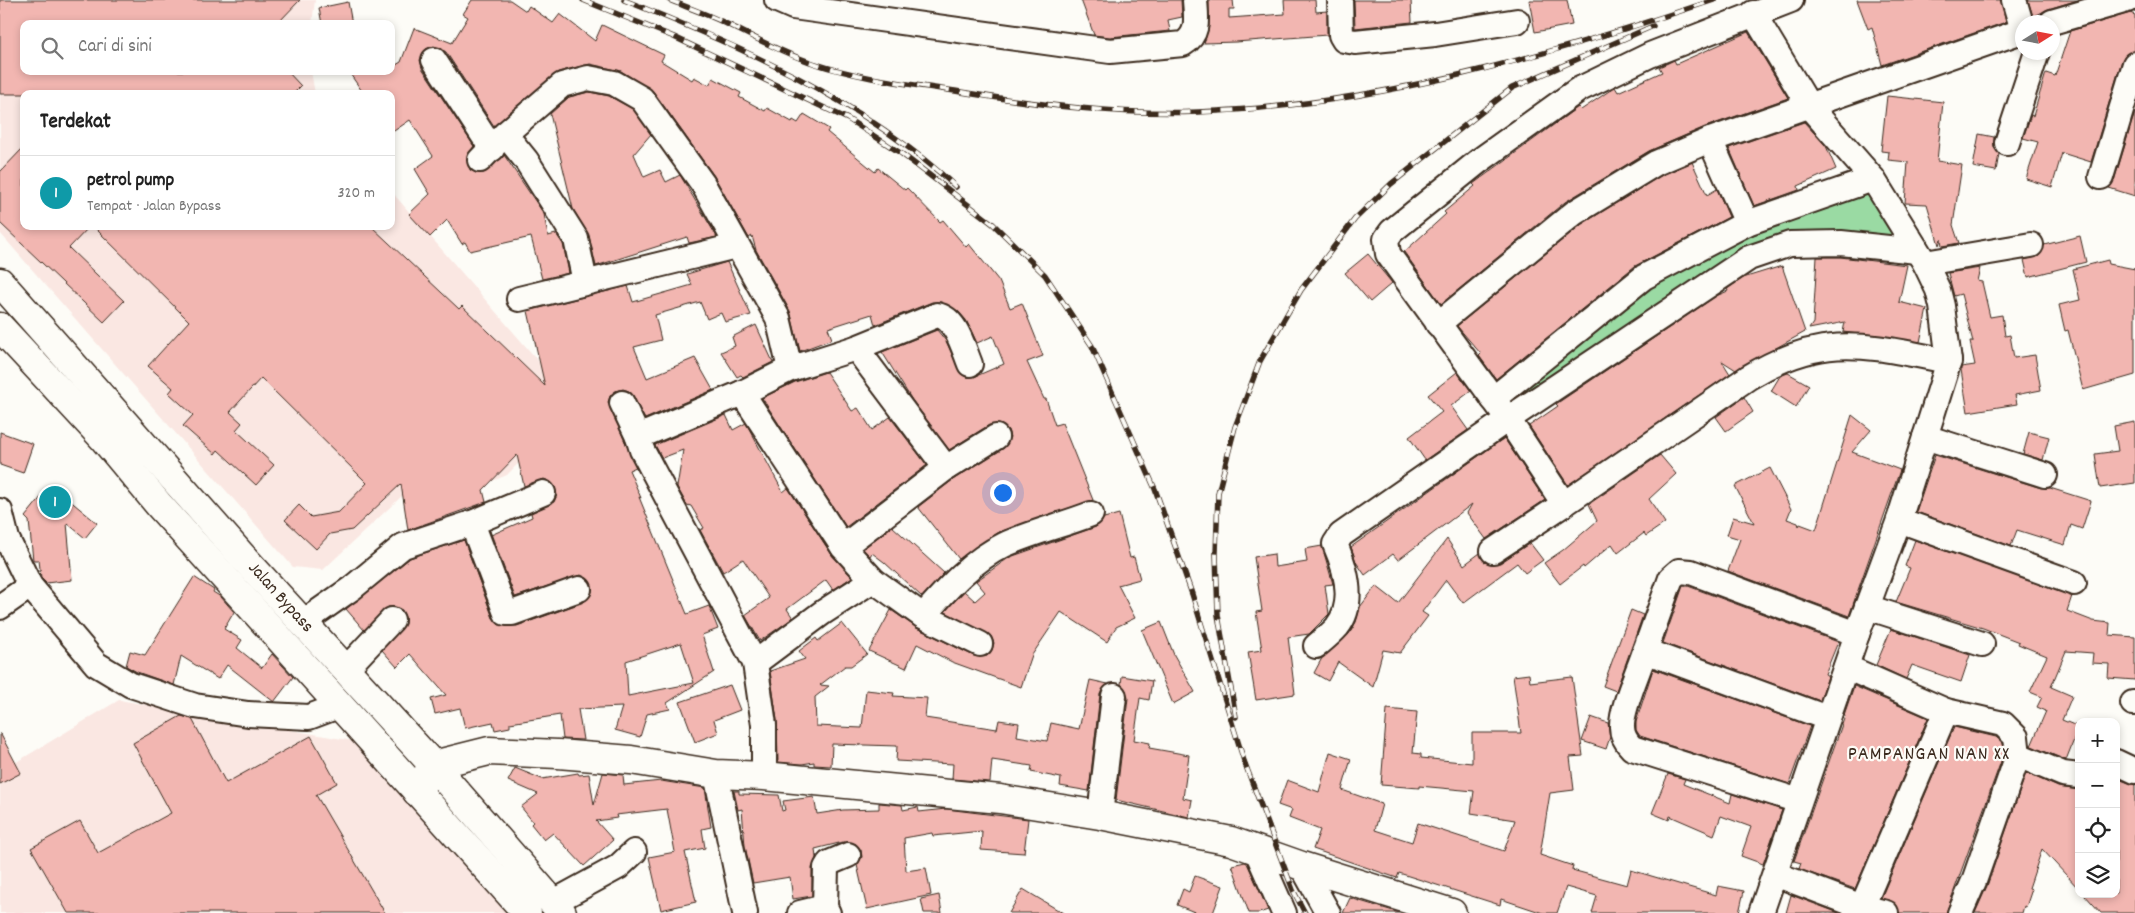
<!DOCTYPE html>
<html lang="id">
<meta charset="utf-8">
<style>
body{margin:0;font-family:Dekko,sans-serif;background:#f2f2f2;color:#222}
.controls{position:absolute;right:15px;bottom:15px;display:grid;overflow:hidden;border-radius:10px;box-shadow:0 2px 8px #0003}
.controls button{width:45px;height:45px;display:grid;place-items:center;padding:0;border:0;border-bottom:1px solid #e0e0e0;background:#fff;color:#222;font:25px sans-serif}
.compass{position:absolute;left:2015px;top:15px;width:45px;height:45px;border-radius:50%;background:#fff;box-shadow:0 2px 8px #0003;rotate:79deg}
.you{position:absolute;left:1002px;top:492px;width:18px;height:18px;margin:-12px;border:4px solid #fff;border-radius:50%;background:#1a73e8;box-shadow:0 0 0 8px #1a73e833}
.badge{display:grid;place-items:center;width:32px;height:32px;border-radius:50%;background:#db2777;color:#fff;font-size:16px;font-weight:700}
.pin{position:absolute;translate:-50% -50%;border:2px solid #fff;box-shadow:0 1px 5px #0006}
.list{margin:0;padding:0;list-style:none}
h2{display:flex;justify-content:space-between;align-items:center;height:65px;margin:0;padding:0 20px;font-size:21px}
h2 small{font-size:16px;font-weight:400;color:#767676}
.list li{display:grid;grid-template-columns:32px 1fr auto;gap:15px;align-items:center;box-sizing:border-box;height:75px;padding:0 20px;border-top:1px solid #e0e0e0}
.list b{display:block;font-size:19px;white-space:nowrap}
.list p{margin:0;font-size:16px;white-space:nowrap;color:#767676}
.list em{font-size:16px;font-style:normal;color:#767676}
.icon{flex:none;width:28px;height:28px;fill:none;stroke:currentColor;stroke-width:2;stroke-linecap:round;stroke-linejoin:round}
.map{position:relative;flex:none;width:2135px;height:913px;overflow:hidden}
.search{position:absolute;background:#fff;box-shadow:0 2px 8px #0003;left:20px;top:20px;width:375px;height:55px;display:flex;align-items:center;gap:12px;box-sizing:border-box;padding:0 18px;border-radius:10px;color:#767676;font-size:19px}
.panel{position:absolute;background:#fff;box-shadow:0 2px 8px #0003;left:20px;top:90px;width:375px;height:140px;border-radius:10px}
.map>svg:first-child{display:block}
</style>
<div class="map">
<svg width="2135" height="913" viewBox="0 0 2135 913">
<rect width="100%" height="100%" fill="#fdfcf7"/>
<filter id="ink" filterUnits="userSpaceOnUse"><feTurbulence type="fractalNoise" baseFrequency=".02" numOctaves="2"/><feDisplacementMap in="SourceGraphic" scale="10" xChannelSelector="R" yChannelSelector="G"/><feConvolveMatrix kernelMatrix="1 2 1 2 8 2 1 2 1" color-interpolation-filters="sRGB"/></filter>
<g filter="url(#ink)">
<g fill="#fae7e2">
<polygon points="0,0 315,0 312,24 24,24 24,71 311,71 315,94 24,94 24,226 391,226 391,191 560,386 565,415 507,475 490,482 450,451 323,570 293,567 0,233"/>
<polygon points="119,700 382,746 534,913 0,913 0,772"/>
</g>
<polygon fill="#9adaa3" stroke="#6a8260" points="1868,187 1903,246 1772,247 1511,410 1507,398 1579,332 1732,232"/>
<g fill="#f2b6b1" stroke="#3b2a1e" fill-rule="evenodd">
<polygon points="0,0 300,0 277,24 24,24 24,71 287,71 301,86 293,94 0,94"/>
<polygon points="472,0 510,0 526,11 529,6 553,23 560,14 595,41 602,25 664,55 661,61 692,80 694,77 709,85 713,78 741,93 739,97 765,111 767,108 792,122 793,120 798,123 804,114 829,129 827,132 875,172 878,168 905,190 907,188 940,222 943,220 966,247 969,244 999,281 1010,308 1022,303 1043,356 1027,362 1044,399 1046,399 1055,425 1062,423 1093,500 999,532 959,559 918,507 954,479 1004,448 1010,437 1008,430 1002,425 989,425 949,450 912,400 882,352 937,330 946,341 961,374 967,377 974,377 1004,364 993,336 977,343 966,320 958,311 941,302 932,302 875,325 872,314 828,328 832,339 800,351 790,311 756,250 752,236 749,238 714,176 653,91 621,71 590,64 558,72 494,126 446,52 434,46 426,49 420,60 422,68 474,146 467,157 470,170 476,173 484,173 504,155 544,214 548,236 556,234 563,244 569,273 542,279 531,237 470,251 465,242 462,244 447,220 430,237 409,214 430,194 415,169 433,156 410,120 391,133 391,94 364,94 348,71 391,71 391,68 401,62 414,28 452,43 468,17 463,14"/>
<polygon points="1081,0 1181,0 1182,17 1168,20 1170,31 1110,37 1094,35"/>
<polygon points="1209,0 1233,0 1234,9 1229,9 1229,18 1285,14 1284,0 1315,0 1316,12 1327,11 1327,35 1236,42 1204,43 1209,26"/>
<polygon points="1354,0 1411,0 1412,22 1355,28"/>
<polygon points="1529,0 1567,0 1572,25 1535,32"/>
<polygon points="1857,0 2001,0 2006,22 1882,65 1872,27 1868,29"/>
<polygon points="2028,0 2078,0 2048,9 2033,17"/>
<polygon points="348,2 352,24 322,24 319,8"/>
<polygon points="2130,13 2135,15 2135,51 2126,54 2122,60 2091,162 2062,153 2052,187 2026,179 2038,142 2023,138 2031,115 2033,116 2046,73 2055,76 2070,31"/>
<polygon points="1748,32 1788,98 1705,127 1649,151 1565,202 1441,304 1404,252 1446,214 1444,212 1475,186 1473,184 1578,107 1581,110 1615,87 1618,92 1662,72 1659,67 1668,63 1674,60 1676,64"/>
<polygon points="589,92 609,96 633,109 651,134 634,154 644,177 660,170 666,182 680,175 717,237 689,243 687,237 596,266 589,236 573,209 550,114 569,97"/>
<polygon points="1887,96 1943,102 1937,161 1962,165 1953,225 1959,243 1942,246 1941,239 1939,245 1927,204 1905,203 1908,162 1888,160 1889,152 1881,151"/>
<polygon points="2135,112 2135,196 2109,188 2114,181"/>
<polygon points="1804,122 1826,146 1836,169 1798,186 1799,190 1754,206 1729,148"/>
<polygon points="1979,134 1994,137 1994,146 1999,154 1996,171 1973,167"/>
<polygon points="24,147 24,226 90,226 69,248 124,301 104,322 0,223 0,172"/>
<polygon points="1692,162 1707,195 1717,189 1729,217 1635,266 1496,379 1479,356 1481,354 1457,326 1582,224 1662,175"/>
<path d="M93 226H371L459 309 462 306 545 386 528 311 628 286 633 302 692 285 687 274 727 262 751 315 725 322 721 313 707 319 700 302 655 315 661 340 634 347 647 378 695 358 713 390 645 419 629 391 623 389 616 391 610 396 608 402 636 467 629 470 641 498 639 497 687 614 709 606 718 629 702 635 714 672 667 703 670 709 647 714 640 737 615 730 622 707 578 709 583 740 563 739 560 715 510 723V727L495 730 493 722 465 728 460 708 435 714 431 699 446 695 410 654 397 667 382 650 405 624V617L402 610 395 607H388L364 630 346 609 410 558 464 540 493 618 499 625 517 626 584 602 592 592V585L588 579 581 575 515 597 490 531 491 535 532 517 531 513 554 502 557 495 555 487 551 482 544 479 524 486 517 455 483 490 486 502 408 530 401 484 352 530 330 534 316 549 285 520 299 505 311 517 339 512 367 483 261 378 230 412 242 423 236 430 274 465 256 485 218 450 215 454 183 426 193 415 169 393 173 388 148 366 189 321ZM681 643 694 683 628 696 626 661Z"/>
<polygon points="2080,236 2086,262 2028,277 2024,260 2039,256 2044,245"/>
<polygon points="1368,254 1392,283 1370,302 1345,273"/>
<polygon points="1817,257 1840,257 1907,265 1899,302 1927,309 1920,342 1843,332 1845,322 1809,329 1813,323"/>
<polygon points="2108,260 2109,264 2135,269 2135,375 2083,390 2068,330 2065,331 2059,305 2080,300 2073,269"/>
<polygon points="1782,266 1805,332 1736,370 1722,361 1730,374 1568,485 1529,426 1558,406 1556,404 1716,296 1728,291 1727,289 1743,278"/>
<polygon points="1980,268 1977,281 1982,282 1990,317 2002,315 2005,336 2010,335 2014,358 2035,355 2041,390 2015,395 2017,404 1968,412 1961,370 1961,367 1975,365 1970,342 1973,342 1961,294 1954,296 1948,273"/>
<polygon points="756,325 773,362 743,377 741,375 737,377 721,352 735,346 732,337"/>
<polygon points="826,372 852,411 858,408 872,430 890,417 927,465 846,527 762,398 795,382"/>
<polygon points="1457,372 1471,391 1451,406 1468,430 1425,460 1409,437 1442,412 1428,395"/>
<polygon points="1788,373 1809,385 1796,407 1771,391 1780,376"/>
<polygon points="1744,397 1753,412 1726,431 1716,417"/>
<polygon points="726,415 733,430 746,423 783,492 788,488 832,555 852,577 833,590 826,580 787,609 793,618 760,641 745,615 769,598 743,559 723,572 700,530 704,528 691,506 687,505 677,487 683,450 662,458 655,445"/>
<polygon points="1852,415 1871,430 1852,452 1900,470 1849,616 1728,571 1740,539 1727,535 1733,517 1754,523 1735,486 1770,468 1791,509 1787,519 1798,523 1799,526 1800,524 1816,530"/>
<polygon points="2135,422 2135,483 2100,488 2095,454 2118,451 2114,426"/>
<polygon points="0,432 33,444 23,473 0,465"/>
<polygon points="2029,432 2049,437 2043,460 2023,454"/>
<polygon points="1504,438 1545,500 1486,539 1467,513 1472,504 1398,560 1393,554 1365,575 1356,562 1351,547"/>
<polygon points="1660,455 1676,474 1649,499 1665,523 1646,536 1644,533 1618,553 1612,544 1584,568 1583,566 1560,584 1544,563 1563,550 1597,521 1589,504"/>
<polygon points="1935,455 2041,488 2050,488 2091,501 2082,529 2071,525 2065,545 2017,530 2011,546 1916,512"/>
<polygon points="51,485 97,523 85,538 67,523 72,580 46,583 41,578 39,560 33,560 29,521 25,517"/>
<polygon points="1119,514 1130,558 1134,557 1140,579 1118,585 1135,618 1116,627 1107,642 1061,612 1032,655 1021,687 952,662 917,644 906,668 869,651 891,610 917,628 974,656 987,656 992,650 994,643 991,636 945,612 951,605 964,591 975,601 985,592 976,581 1010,557 1096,527 1104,518"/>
<polygon points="892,526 944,573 922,597 884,562 872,553 870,556 863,549"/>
<polygon points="1447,539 1464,565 1480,553 1487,563 1500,563 1530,543 1543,560 1525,573 1517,563 1463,603 1446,580 1422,612 1428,616 1400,653 1383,650 1373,687 1338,662 1328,681 1314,673 1322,658 1349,634 1356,622 1360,607 1376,586 1398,603"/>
<polygon points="1915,540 2072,596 2067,611 2093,621 2110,623 2109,635 2135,637 2135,680 2108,678 2109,664 2092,663 2093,653 2066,651 2051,687 2072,696 2062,720 2079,727 2066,760 2031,746 2046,711 2037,707 2042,697 2030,692 2047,656 2018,644 2019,642 1983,628 1896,602 1910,568 1905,566"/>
<polygon points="1322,546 1333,584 1325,585 1329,614 1309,634 1288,637 1295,694 1256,700 1248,652 1262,650 1256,612 1262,611 1254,557 1274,554 1275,567 1307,562 1305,549"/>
<polygon points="194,577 214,590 213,592 221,597 234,612 224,629 242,640 237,648 262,668 272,654 293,677 274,702 227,665 218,679 181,656 174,685 137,672 126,666 130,651 145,655"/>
<polygon points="1683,586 1688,586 1838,642 1825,674 1828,676 1820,701 1663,643"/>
<polygon points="1631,610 1643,615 1616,691 1603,686"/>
<polygon points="1161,622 1174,655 1195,692 1173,704 1142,630"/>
<polygon points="842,623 867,654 851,666 845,666 820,685 829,686 815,697 816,726 862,728 866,690 894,693 893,696 927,698 925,718 997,729 999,720 1019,723 1017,736 1047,741 1051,723 1079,729 1090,680 1108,684 1100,694 1089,791 1060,786 1061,778 1031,772 1032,766 992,760 990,782 952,779 953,764 896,761 897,746 832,744 831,766 814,765 814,762 802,764 778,762 777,720 770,671 805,659 799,651 816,638 818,641"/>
<polygon points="1891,629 1970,655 1961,682 1912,665 1906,679 1876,665"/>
<polygon points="1653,669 1810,726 1789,784 1640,736 1636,730 1636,722"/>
<polygon points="1529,674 1530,682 1572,677 1583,756 1570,757 1574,790 1550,793 1540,855 1573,866 1572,870 1627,885 1631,870 1716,895 1718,886 1744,891 1739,913 1592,913 1597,896 1566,887 1557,913 1543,913 1501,899 1500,905 1399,873 1397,878 1313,849 1320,830 1289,818 1292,810 1278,805 1287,780 1319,792 1330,752 1351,759 1342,790 1382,804 1375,830 1412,842 1418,823 1504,851 1515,820 1471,813 1474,791 1419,786 1419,788 1381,785 1387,709 1417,712 1413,753 1421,754 1421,758 1472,763 1472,733 1521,733 1513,676"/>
<polygon points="1122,676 1152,681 1149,700 1140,698 1134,740 1150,743 1149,748 1189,755 1183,798 1192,800 1189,817 1116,800 1128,698 1126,690 1121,684"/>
<polygon points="730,685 740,710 714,720 718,733 695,742 680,702"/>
<polygon points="1854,686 1928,718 1855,889 1799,869 1801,863 1794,861 1845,716 1844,715"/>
<polygon points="181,716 192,719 226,783 311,736 337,783 316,795 385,913 68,913 31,848 80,821 98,853 171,813 133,743"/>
<polygon points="1591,717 1608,723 1610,737 1606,749 1582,741"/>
<polygon points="1954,727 1996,737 2003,743 2004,753 1946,913 1899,913 1895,903 1881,898"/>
<polygon points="0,733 21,773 0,784"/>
<polygon points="515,768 542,779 578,773 579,775 589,774 594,805 603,773 623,775 624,785 661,781 705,788 711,827 702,829 705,848 685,852 696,902 661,910 649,857 675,852 667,809 616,815 617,818 596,821 613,840 584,866 553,833 544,840 531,824 533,822 521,807 538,794 508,781"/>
<polygon points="2026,773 2058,787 2079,790 2079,889 2042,849 2029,888 2032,889 2026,907 2024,906 2022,913 1975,913 1987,886"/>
<polygon points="1668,774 1685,779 1683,784 1730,803 1732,794 1782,810 1763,864 1741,856 1751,827 1721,816 1714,835 1670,816 1669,820 1652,813"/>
<polygon points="2121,780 2135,785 2135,913 2101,913 2084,894 2116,894 2116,784"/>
<polygon points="734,791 739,791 739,794 779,795 782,811 785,810 783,801 814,797 817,814 843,810 879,809 879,803 902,805 903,810 918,807 919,812 946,809 1028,819 1024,853 981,850 982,831 933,836 932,833 904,838 906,871 926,868 931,895 867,909 857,865 862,857 861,850 856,844 843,842 815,849 816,858 812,868 812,896 793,899 790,877 753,883 745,846 742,809 738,810"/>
<polygon points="1245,862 1247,863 1268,910 1259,913 1249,913 1232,865"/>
<polygon points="1195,876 1223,886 1213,913 1197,913 1177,905 1183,889 1189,892"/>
<polygon points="1023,889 1063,913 1009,913"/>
<polygon points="939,895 942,913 924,913 921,899"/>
<polygon points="1791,895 1839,913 1786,913"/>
<polygon points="1350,898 1400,913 1343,913"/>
</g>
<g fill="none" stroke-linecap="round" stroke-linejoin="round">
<g stroke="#3b2a1e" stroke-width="28">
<g id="minor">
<path d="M777 0 793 7 1110 51 1183 44C1200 34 1196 17 1195 0"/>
<polyline points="1340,0 1341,35 1344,40 1355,42 1435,34 1517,21"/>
<path d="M1791 0 1650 55 1578 90 1479 161 1392 231 1386 239 1388 254 1508 419 1564 504 1749 377C1825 331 1867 346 1949 361"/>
<polyline points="2014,0 2022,27"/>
<polyline points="1753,13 1809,106 1873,179 1925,263 1938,290 1942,306 1949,361 1899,520 1857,634 1761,913"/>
<polyline points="2052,22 2127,0"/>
<polyline points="434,60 492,149"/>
<polyline points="505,134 526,160 576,239 585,282"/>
<polyline points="1710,140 1747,223"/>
<polyline points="2007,143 2037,52"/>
<polyline points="480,160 505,134 562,85 588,78 614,83 642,99 703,184 778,318 790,369"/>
<polyline points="2101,177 2135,64"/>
<polyline points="1925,263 2031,245"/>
<polyline points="519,299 736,246"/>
<polyline points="1438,324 1574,213 1656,163 1710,140 2022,31"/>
<polyline points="856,348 946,468"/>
<path d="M742 393 790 369 856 348 937 315C956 318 963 347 970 364"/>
<polyline points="1493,399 1644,277 1747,223 1873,179"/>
<polyline points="622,403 638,437"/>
<polyline points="1925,437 2045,475"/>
<polyline points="0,511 7,539 30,586 96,664 131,685 195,706 248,714 309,717 341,705"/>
<polyline points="1899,520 2074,583"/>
<polyline points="472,523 506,613 512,613 579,589"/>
<polyline points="843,547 946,468 996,437"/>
<polyline points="1493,551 1564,504"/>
<polyline points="0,607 30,586"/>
<polyline points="1867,607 1982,644"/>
<path d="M923 616C947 589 971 561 1004 545 1032 532 1063 525 1091 514"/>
<polyline points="302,623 352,588 403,546 472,523 543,493"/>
<path d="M1316 646C1323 640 1331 634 1337 627 1356 603 1346 569 1335 544L1341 535 1508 419 1749 258 1790 244 1841 243 1917 251"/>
<polyline points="1645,651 1671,578 1679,571 1691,572 1857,634"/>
<polyline points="755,663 822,613 873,580"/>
<polyline points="1846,667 1946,711 2003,724 2016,737 2018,755 1974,881 1960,913"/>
<polyline points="346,669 392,620"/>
<polyline points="2133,703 2135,703"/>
<polyline points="2018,755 2063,774 2079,776"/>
<polyline points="2116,762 2135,771"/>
<polyline points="716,774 745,913"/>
<polyline points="764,776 764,725 755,663 642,450 638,437 742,393 843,547 873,580 923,616 980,644"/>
<path d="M1799 801 1632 748C1626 742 1622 736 1622 727 1621 709 1639 670 1645 651L1827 718"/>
<polyline points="1100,815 1114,696"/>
<polyline points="1256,849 1284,913"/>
<polyline points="1302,866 1328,913"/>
<polyline points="1775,874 1862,907 1886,913"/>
<polyline points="552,903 618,867 634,852"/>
<polyline points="1862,907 1946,711"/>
<polyline points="800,913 825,907"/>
<polyline points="828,913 825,907 826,868 829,863 848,855"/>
</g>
</g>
<g stroke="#3b2a1e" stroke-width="31">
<polyline id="major" points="417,792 433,765 489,751 558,754 631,760 716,774 764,776 1000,799 1100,815 1231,841 1302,866 1452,913"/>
</g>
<g stroke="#3b2a1e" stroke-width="31">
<g id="highway">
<polyline points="0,282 241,555 433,765 562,913"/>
<polyline points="0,327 104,439 159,505 527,913"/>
</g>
</g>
<use href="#minor" stroke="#fdfcf7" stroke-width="24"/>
<use href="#major" stroke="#fdfcf7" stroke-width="28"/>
<use href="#highway" stroke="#fdfcf7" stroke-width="28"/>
<g stroke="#3b2a1e" stroke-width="5.5">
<g id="rail">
<polyline points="583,0 674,37 848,119 902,154 993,224 1045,275 1092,346 1155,489 1192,594 1244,761 1293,890 1305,913"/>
<path d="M624 0C742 47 862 100 956 187"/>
<path d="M669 0C689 8 710 15 729 25 757 39 783 53 813 63 861 79 911 84 961 92 1039 105 1119 115 1198 112 1375 106 1547 56 1714 0"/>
<polyline points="1236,717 1218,615 1216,554 1218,493 1235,427 1260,361 1301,290 1355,219 1391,184 1512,88 1653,26"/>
</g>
</g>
<use href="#rail" stroke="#fdfcf7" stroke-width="4" stroke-dasharray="11" stroke-linecap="butt"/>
</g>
</g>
<g text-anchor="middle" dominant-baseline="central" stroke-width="4.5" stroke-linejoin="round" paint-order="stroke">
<g font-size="18" fill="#3b2a1e" stroke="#fdfcf7">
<text transform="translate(280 598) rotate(48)">Jalan Bypass</text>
</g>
<g font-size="20" letter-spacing="1" fill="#3b2a1e" stroke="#fdfcf7">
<text x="1929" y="755">PAMPANGAN NAN XX</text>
</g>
</g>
</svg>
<div class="controls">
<button>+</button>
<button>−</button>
<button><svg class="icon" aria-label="locate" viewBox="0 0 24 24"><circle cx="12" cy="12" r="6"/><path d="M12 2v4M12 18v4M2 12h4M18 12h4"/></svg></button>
<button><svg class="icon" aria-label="layers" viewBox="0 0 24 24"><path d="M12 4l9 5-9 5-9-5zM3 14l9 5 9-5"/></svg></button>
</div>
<svg class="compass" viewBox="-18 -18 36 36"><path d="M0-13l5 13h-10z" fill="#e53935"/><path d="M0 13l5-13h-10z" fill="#767676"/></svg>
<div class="you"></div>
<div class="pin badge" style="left:55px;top:502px;background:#0f9aa8">1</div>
<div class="search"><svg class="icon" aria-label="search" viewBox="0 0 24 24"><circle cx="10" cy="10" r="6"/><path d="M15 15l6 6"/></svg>Cari di sini</div>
<section class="panel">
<h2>Terdekat<small></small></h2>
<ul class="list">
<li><span class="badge" style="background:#0f9aa8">1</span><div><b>petrol pump</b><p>Tempat · Jalan Bypass</p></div><em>320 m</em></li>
</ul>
</section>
</div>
